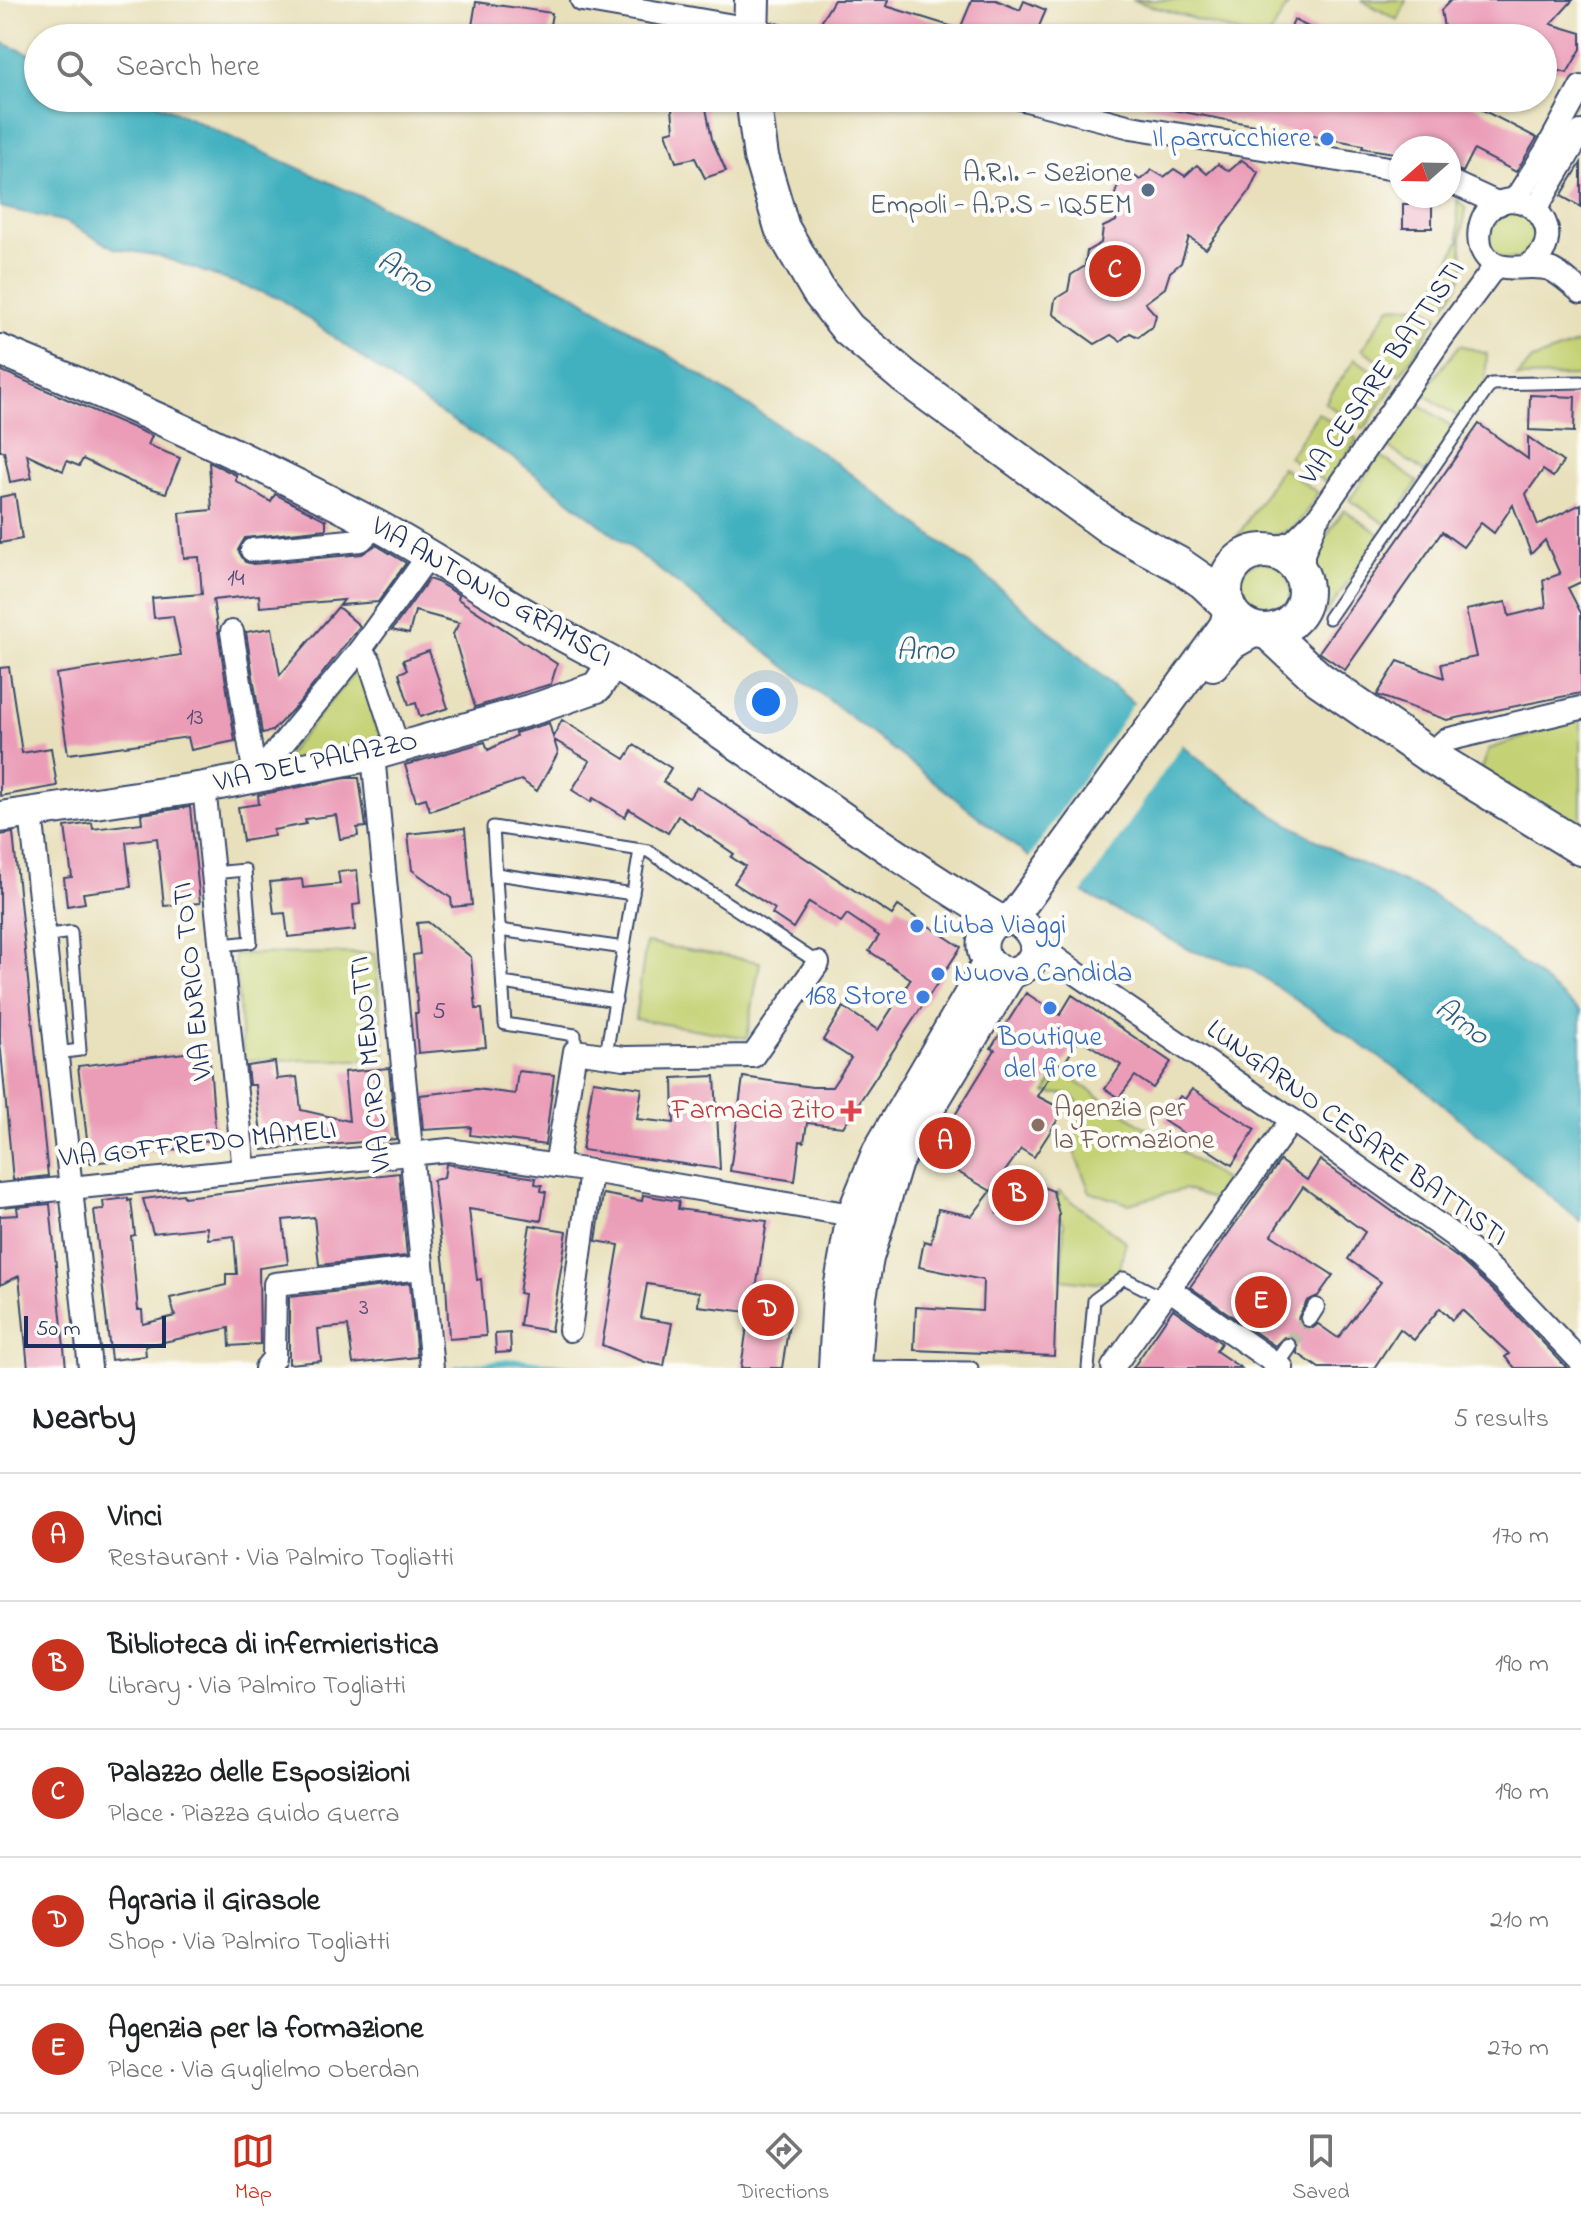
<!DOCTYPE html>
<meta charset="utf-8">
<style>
body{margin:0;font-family:"Indie Flower",sans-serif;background:#f6f6f6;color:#202124}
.compass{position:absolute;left:1389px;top:136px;width:72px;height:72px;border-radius:50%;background:#fff;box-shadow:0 2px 6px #0004;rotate:250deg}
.scale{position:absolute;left:24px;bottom:20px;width:142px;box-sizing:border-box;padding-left:8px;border:4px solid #1b2f5e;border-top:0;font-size:22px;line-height:28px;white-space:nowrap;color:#1b2f5e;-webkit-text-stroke:6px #fdfcf7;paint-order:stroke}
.you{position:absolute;left:766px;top:702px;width:28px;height:28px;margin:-20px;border:6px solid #fff;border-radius:50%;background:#1a73e8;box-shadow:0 0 0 12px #1a73e833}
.badge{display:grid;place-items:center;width:52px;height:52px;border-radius:50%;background:#c8321e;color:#fff;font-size:26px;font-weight:700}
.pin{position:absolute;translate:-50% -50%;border:4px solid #fff;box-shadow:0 2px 8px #0006}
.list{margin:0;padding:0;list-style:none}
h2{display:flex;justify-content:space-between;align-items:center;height:104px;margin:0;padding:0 32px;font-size:34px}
h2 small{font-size:26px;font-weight:400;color:#757577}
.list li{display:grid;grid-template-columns:52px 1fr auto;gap:24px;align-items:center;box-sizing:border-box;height:128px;padding:0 32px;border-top:2px solid #e0e0e0}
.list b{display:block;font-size:30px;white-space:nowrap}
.list p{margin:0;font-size:26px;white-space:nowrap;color:#757577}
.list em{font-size:26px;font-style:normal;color:#757577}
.icon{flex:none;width:44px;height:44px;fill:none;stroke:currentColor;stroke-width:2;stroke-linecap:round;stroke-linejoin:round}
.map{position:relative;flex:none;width:1581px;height:1368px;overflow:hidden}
.search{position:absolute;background:#fff;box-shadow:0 2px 6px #0004;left:24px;right:24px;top:24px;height:88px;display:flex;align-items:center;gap:20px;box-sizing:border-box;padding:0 28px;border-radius:44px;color:#757577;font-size:30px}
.sheet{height:744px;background:#fff}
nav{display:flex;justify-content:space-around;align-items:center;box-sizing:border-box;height:112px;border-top:2px solid #e0e0e0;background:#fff;font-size:22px;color:#757577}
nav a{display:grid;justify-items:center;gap:4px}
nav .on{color:#c8321e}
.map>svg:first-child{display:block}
</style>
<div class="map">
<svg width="1581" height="1368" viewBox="0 0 1581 1368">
<rect width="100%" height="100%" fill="#fdfcf7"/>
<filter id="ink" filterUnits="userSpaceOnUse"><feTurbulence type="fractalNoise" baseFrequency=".0125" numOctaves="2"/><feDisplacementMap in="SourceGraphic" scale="16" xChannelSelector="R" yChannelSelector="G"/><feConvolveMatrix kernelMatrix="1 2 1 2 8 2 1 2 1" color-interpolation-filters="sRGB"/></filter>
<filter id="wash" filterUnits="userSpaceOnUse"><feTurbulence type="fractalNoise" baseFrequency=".006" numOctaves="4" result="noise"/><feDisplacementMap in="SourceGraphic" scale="32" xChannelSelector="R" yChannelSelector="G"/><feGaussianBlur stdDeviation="1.8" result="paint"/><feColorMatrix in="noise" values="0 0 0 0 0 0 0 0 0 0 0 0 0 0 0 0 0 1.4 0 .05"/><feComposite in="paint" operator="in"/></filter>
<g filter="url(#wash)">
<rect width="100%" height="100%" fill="#e8e0bb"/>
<g fill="#c4d274" stroke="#708069" stroke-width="2">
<polygon points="1132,0 1291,0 1268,38 1256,38"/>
<polygon points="1361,0 1406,0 1398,20"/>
<polygon points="1457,199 1466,209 1461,239 1464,268 1456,289 1444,306 1432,295 1459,241"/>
<polygon points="1503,211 1527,213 1539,234 1527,258 1501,259 1489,246 1487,229"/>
<polygon points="1422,305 1438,317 1400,375 1362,349 1390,307"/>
<polygon points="1581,342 1581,376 1517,377 1532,360"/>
<polygon points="1460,345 1487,354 1485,383 1461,419 1422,393"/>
<polygon points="1355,359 1394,385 1364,429 1325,403"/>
<polygon points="1416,402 1454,428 1425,472 1386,446"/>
<polygon points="1318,413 1357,439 1327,483 1289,457"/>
<polygon points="1379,455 1418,482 1388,526 1350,500"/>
<path d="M1282 467 1318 493C1307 510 1299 530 1277 534 1263 536 1251 533 1237 537Z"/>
<path d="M1344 510 1381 535 1325 615 1318 610C1321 591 1315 582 1316 566 1317 545 1333 526 1344 510Z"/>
<circle cx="1262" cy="591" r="29"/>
<polygon points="363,661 387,741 281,762"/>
<polygon points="1581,718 1581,847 1481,772 1489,749"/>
<polygon points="646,943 760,962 747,1038 635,1019"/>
<polygon points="375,953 385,1060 244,1060 234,954"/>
<polygon points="1047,1062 1227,1182 1218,1201 1184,1189 1129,1204 1090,1192 1068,1136 1080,1130 1082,1110 1072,1095 1046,1093 1052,1080"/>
<polygon points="1059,1191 1126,1242 1117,1276 1097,1283 1062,1279 1064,1223 1052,1208"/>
</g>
<polygon fill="#43b1bf" stroke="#2f708e" stroke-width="2" points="0,42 38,57 38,98 145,98 572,293 828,457 988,578 1198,759 1272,814 1346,857 1430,894 1482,930 1581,1012 1581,1222 1421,1086 1248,967 1192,951 1054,877 917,768 518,461 430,407 281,299 159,256 114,248 66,222 0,207"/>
<polygon fill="#e8e0bb" points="1136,700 1184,742 1080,896 1051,881 1027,861"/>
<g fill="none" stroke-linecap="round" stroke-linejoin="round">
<polyline stroke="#43b1bf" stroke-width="6" points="457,1368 519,1361 576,1368"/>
</g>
<g id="blocks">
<g fill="#eb9db8" fill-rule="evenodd">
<polygon points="834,0 888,0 886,6 960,29 972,0 996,0 1020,10 1024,1 1046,10 1034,38 811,38"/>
<polygon points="1451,0 1573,0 1551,24 1581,33 1581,49 1567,73 1543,66 1543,38 1476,38 1444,28 1441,10"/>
<polygon points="476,2 552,13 548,38 470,38"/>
<polygon points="1294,20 1331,38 1287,38"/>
<polygon points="671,98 704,98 712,139 726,171 705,178 695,158 676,162 666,132 674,130"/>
<polygon points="1146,98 1300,98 1371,108 1374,98 1459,98 1537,138 1516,172 1474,150 1463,172 1449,167 1449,148 1401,148 1401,154 1362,148 1363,145 1145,105"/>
<polygon points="1242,160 1258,172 1249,192 1206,249 1189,237 1181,263 1170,272 1165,288 1145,303 1156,315 1153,326 1138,337 1130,333 1120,341 1111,335 1095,344 1053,314 1055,299 1068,291 1071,275 1085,266 1087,251 1101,243 1103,227 1116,221 1118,204 1113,200 1119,182 1129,172 1140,180 1152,170 1164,177 1174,169 1185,176 1197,165 1207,174 1218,164 1229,171"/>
<polygon points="1581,163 1581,207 1561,196"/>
<rect x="1403" y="204" width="29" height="24"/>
<polygon points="0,370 152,436 148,445 180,458 166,493 131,482 83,459 79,466 67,461 63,471 27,454 32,478 10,482 4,451 0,451"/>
<polygon points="1530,395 1575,397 1574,432 1529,430"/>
<polygon points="1479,424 1528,459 1528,437 1563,462 1553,477 1543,470 1526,494 1538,525 1581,504 1581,582 1568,588 1581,613 1581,693 1447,720 1377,695 1398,661 1444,678 1441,664 1476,657 1466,610 1506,602 1509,616 1546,607 1543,580 1560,574 1545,540 1531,554 1513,505 1494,533 1481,523 1463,547 1442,532 1345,670 1319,652"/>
<polygon points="209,462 236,475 236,481 271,502 275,494 326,520 326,529 245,538 238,550 245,562 253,564 362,554 376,545 406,563 378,602 340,605 344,600 260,607 259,595 213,600 235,741 191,750 188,737 68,754 56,674 181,655 173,616 154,618 152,598 202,594 199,557 184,558 180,513 212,510"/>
<polygon points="15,494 22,539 0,543 0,497"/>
<polygon points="429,579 437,582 459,595 458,599 557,664 551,684 475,707 453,634 459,623 415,611 409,634 392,630"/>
<polygon points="338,607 360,626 298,704 272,731 262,733 246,632 272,628 280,675"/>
<polygon points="429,651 448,708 420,717 416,703 409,705 399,673 407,670 403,660"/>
<polygon points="9,667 22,753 51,748 57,786 0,796 0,668"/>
<polygon points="562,720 625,759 634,745 671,768 663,782 689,798 697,787 892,915 898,906 961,947 843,1127 807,1123 804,1142 800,1141 795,1181 730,1171 743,1077 812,1087 832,1087 851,1058 823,1040 843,1007 878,1030 911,979 869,951 879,936 847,914 841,922 809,902 793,928 772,914 775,909 734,883 745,866 731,857 734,854 678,816 668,833 629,809 625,817 593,798 591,802 572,790 590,761 554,740 558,753 537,791 521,780 430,811 426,798 416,801 405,765 485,742 488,750 516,736 515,733 549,723 553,737"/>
<polygon points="346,778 359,778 366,827 357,828 358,836 340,839 336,815 305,819 306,824 273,830 274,836 243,841 238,807 259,804 258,795"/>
<polygon points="190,807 200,903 164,906 157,838 126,842 131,887 83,893 85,903 67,906 64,878 72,877 65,827 92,823 93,829 142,823 141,814"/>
<polygon points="465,828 472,905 452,907 451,898 412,870 408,834"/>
<polygon points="13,833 48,1176 13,1180 0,1040 0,835"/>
<polygon points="357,870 360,904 353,905 355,930 288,937 285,913 274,914 270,882 302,879 303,888 340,884 338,872"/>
<polygon points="428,922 471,957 476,1009 482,1009 486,1047 418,1053 415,1013 418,1013 413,955 420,954 417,923"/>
<polygon points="1026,993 1060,1015 1072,995 1171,1062 1153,1088 1135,1076 1119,1098 1105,1089 1121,1065 1080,1039 1062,1066 1058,1063 1037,1096 1064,1110 1034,1157 1021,1149 991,1191 930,1156 995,1050 991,1048"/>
<polygon points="209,1050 216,1140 201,1141 201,1147 118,1154 119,1160 90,1163 78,1066"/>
<polygon points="275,1062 277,1079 297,1077 301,1110 349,1121 344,1072 389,1068 396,1139 329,1145 329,1143 263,1150 255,1085 249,1085 247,1066"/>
<polygon points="518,1071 554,1075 545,1145 470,1135 471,1127 423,1130 420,1095 476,1089 515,1094"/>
<polygon points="715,1076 720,1169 582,1150 593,1081 642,1088 637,1119 674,1123 673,1078"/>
<polygon points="1192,1089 1255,1129 1232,1165 1164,1121 1180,1096 1185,1099"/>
<path d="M1320 1160 1458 1258 1494 1291 1567 1368H1515L1505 1357 1509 1354 1462 1310 1452 1320 1440 1308 1414 1340 1400 1329 1374 1368H1319L1297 1353 1298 1343 1294 1338 1284 1337 1275 1346 1190 1287 1280 1161 1307 1180ZM1303 1187 1365 1232 1348 1259 1381 1282 1338 1338 1318 1324 1313 1328H1304L1298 1318 1307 1301 1318 1296 1333 1275 1271 1235Z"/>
<polygon points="446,1164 536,1178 535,1184 542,1185 541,1191 546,1192 541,1221 469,1209 477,1280 481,1279 486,1336 449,1339 446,1282 433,1180 444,1178"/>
<polygon points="399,1173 407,1256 319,1265 314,1217 283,1220 288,1264 259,1268 260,1344 230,1346 229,1328 145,1346 146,1356 111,1360 94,1210 104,1209 103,1201 128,1198 128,1201 131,1200 135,1235 131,1236 138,1310 142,1310 143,1324 175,1316 170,1298 226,1285 226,1274 237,1274 234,1236 208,1239 207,1227 153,1233 143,1199 183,1194 184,1197"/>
<polygon points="999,1181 1015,1186 996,1214 1043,1187 1053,1191 1059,1214 1054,1356 914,1350 916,1307 982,1311 983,1280 919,1267 924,1241 931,1243 938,1209 972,1216"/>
<polygon points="603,1194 642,1201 643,1195 679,1201 678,1209 767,1221 754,1301 782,1306 779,1323 789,1324 782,1368 741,1368 749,1312 698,1306 699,1292 647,1284 641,1318 672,1323 664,1366 645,1362 602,1345 619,1245 596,1241"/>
<polygon points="50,1204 66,1368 28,1368 19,1276 0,1285 0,1216 18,1215 17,1207"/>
<polygon points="530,1225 567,1231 551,1331 520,1326 524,1294 519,1293"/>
<polygon points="410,1283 417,1357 353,1364 348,1326 318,1329 321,1361 289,1364 289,1297"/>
<polygon points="1173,1309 1221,1343 1216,1351 1241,1368 1133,1368"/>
<polygon points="510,1333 511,1352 496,1353 495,1334"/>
</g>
</g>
</g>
<g filter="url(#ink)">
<use href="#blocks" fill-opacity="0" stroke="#3a4a6c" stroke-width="2"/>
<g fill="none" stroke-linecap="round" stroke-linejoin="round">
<polyline stroke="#bfbda8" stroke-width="16" stroke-dasharray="16 8" stroke-linecap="butt" points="1288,1347 1309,1318"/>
<g stroke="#3a4a6c" stroke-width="15">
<g id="service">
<polyline points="1329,618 1491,384 1581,382"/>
<polyline points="213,873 245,870 251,942 221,945"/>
<polyline points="496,874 633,894"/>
<polyline points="499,930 624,948"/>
<polyline points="44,936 71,932 80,1050 57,1053"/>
<polyline points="503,983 616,1001"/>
<polyline points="575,1051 575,1035 505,1024 493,827 648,851 818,963"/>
<polyline points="606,1055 640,850"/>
<polyline points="857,1367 972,1368"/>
<polyline points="1088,1368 1094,1300 1124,1278 1163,1298"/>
</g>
</g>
<g stroke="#3a4a6c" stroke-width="20">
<g id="pedestrian">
<polyline points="1309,1318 1316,1307"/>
<polyline points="1276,1364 1288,1347"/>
</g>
</g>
<g stroke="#3a4a6c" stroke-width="26">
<g id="minor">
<polyline points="582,0 751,29 786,38"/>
<polyline points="1019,98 1131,127 1401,170"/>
<polyline points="1449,181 1499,204"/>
<polyline points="1515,200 1546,151 1581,87"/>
<polyline points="1536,209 1581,132"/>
<path d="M1528 266C1581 230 1511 170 1483 218 1479 227 1478 239 1481 248 1495 281 1527 260 1552 270 1562 275 1572 285 1581 292"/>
<polyline points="252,550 361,540 376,526"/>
<polyline points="1270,551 1294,541 1319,516 1441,339 1496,265"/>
<polyline points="1303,578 1303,554 1315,524"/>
<polyline points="232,632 255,777"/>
<polyline points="360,650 370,662 398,748"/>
<polyline points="373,755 432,1368"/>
<polyline points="1429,755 1446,740 1581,708"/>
<polyline points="255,777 360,650 429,555"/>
<polyline points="204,787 244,1170"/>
<polyline points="31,812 90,1368"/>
<polyline points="1034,937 1050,954 1079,975 1292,1120 1454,1236 1504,1281 1581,1362"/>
<polyline points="556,1166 575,1051 624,1058 753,1056 818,963"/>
<polyline points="0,1195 449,1150 591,1171 852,1215"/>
<polyline points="570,1330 591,1171"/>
<polyline points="1113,1367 1169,1289"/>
<polyline points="266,1368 274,1358 275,1284 422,1268"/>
<polyline points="1282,1368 1169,1289 1292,1120"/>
</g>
</g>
<g stroke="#3a4a6c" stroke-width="34">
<g id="secondary">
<path d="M0 350C128 403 255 461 378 526 433 556 485 591 539 622 563 637 589 649 613 663 746 744 868 842 1001 921"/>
<polyline points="1213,665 1232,644 1255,631"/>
<polyline points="0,817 204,787 373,755 540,707 597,687 613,663"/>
<polyline points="1011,920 1211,645 1225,625 1229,610"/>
<polyline points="834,1368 838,1295 852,1215 878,1151 988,963"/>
<path d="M856 1368 861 1297 868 1258 897 1162 1011 973C1068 957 1010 890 986 933 975 953 991 971 1011 973"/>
</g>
</g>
<g stroke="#3a4a6c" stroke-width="38">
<g id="primary">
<polyline points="751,38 752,0"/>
<polyline points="753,98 761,157 782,228 819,292 848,329 905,377 1111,528 1178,564 1204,582 1226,603"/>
<circle cx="1265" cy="591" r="40"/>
<polyline points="1268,632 1319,679 1429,755 1581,848"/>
</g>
</g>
<use href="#service" stroke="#fff" stroke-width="11"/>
<use href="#pedestrian" stroke="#fff" stroke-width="16"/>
<use href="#minor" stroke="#fff" stroke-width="22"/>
<use href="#secondary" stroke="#fff" stroke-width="30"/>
<use href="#primary" stroke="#fff" stroke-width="34"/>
</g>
</g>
<g fill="#3f7fe0" stroke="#fdfcf7" stroke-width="3">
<circle cx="1327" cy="139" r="8"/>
<circle cx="917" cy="926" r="8"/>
<circle cx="938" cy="974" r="8"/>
<circle cx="923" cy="997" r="8"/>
<circle cx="1050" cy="1008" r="8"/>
</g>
<circle fill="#5c6f8a" stroke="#fdfcf7" stroke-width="3" cx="1148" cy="190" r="8"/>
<path fill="#e0444e" stroke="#fdfcf7" stroke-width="3" d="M847 1099h8v8h8v8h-8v8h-8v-8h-8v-8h8z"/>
<circle fill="#8d6e63" stroke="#fdfcf7" stroke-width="3" cx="1038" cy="1125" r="8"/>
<g text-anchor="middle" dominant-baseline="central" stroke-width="8" stroke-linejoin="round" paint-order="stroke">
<g font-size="24" fill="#4f4a74">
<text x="236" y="579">14</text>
<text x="195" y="718">13</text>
<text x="439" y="1012">5</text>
<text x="364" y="1308">3</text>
</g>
<g font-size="28" fill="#366cbe" stroke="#fdfcf7" text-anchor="end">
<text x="1311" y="139">Il parrucchiere</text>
<text x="933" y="926" text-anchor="start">Liuba Viaggi</text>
<text x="954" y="974" text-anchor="start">Nuova Candida</text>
<text x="907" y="997">168 Store</text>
<text x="1050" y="1038" text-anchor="middle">Boutique<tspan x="1050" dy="32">del fiore</tspan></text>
</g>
<g font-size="28" fill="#4e5e75" stroke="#fdfcf7" text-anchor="end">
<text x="1132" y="174">A.R.I. - Sezione<tspan x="1132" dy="32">Empoli - A.P.S - IQ5EM</tspan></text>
</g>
<g font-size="28" fill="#1b2f5e" stroke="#fdfcf7">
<text transform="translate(1383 373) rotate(-55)">VIA CESARE BATTISTI</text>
<text transform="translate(491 593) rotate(30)">VIA ANTONIO GRAMSCI</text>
<text transform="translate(316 763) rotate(-12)">VIA DEL PALAZZO</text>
<text transform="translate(194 981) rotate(-96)">VIA ENRICO TOTI</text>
<text transform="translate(372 1064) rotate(-96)">VIA CIRO MENOTTI</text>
<text transform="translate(1356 1134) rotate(36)">LUNGARNO CESARE BATTISTI</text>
<text transform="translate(198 1145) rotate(-6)">VIA GOFFREDO MAMELI</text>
</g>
<g font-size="28" fill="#785e54" stroke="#fdfcf7" text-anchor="start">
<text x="1054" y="1109">Agenzia per<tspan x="1054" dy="32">la Formazione</tspan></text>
</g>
<g font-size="28" fill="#be3a42" stroke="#fdfcf7" text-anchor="end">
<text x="835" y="1111">Farmacia Zito</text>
</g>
<g font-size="30" font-style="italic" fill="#295c80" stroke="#fdfcf7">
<text transform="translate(404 274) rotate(30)">Arno</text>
<text x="925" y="652">Arno</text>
<text transform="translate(1461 1023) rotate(36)">Arno</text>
</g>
</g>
</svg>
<svg class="compass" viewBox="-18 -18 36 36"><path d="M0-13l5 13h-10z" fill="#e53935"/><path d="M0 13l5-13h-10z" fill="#757577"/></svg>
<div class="scale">50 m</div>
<div class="you"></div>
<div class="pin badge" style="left:945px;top:1143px">A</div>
<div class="pin badge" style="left:1018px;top:1195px">B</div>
<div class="pin badge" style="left:1115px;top:271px">C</div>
<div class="pin badge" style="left:768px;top:1310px">D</div>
<div class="pin badge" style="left:1261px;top:1302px">E</div>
<div class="search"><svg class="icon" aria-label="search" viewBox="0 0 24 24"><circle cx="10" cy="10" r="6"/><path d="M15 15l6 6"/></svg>Search here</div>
</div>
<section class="sheet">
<h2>Nearby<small>5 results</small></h2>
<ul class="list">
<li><span class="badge">A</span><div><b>Vinci</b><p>Restaurant · Via Palmiro Togliatti</p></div><em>170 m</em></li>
<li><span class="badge">B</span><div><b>Biblioteca di infermieristica</b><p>Library · Via Palmiro Togliatti</p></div><em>190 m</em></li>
<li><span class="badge">C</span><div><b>Palazzo delle Esposizioni</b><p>Place · Piazza Guido Guerra</p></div><em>190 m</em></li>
<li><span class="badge">D</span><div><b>Agraria il Girasole</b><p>Shop · Via Palmiro Togliatti</p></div><em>210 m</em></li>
<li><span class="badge">E</span><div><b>Agenzia per la formazione</b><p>Place · Via Guglielmo Oberdan</p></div><em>270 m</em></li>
</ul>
</section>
<nav>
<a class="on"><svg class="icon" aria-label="map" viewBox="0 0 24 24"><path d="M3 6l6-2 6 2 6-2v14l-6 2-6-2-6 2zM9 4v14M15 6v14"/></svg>Map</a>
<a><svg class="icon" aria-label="directions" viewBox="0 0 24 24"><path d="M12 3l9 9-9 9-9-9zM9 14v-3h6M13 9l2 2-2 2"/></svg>Directions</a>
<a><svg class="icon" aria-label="saved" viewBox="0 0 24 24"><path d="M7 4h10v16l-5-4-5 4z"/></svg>Saved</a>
</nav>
